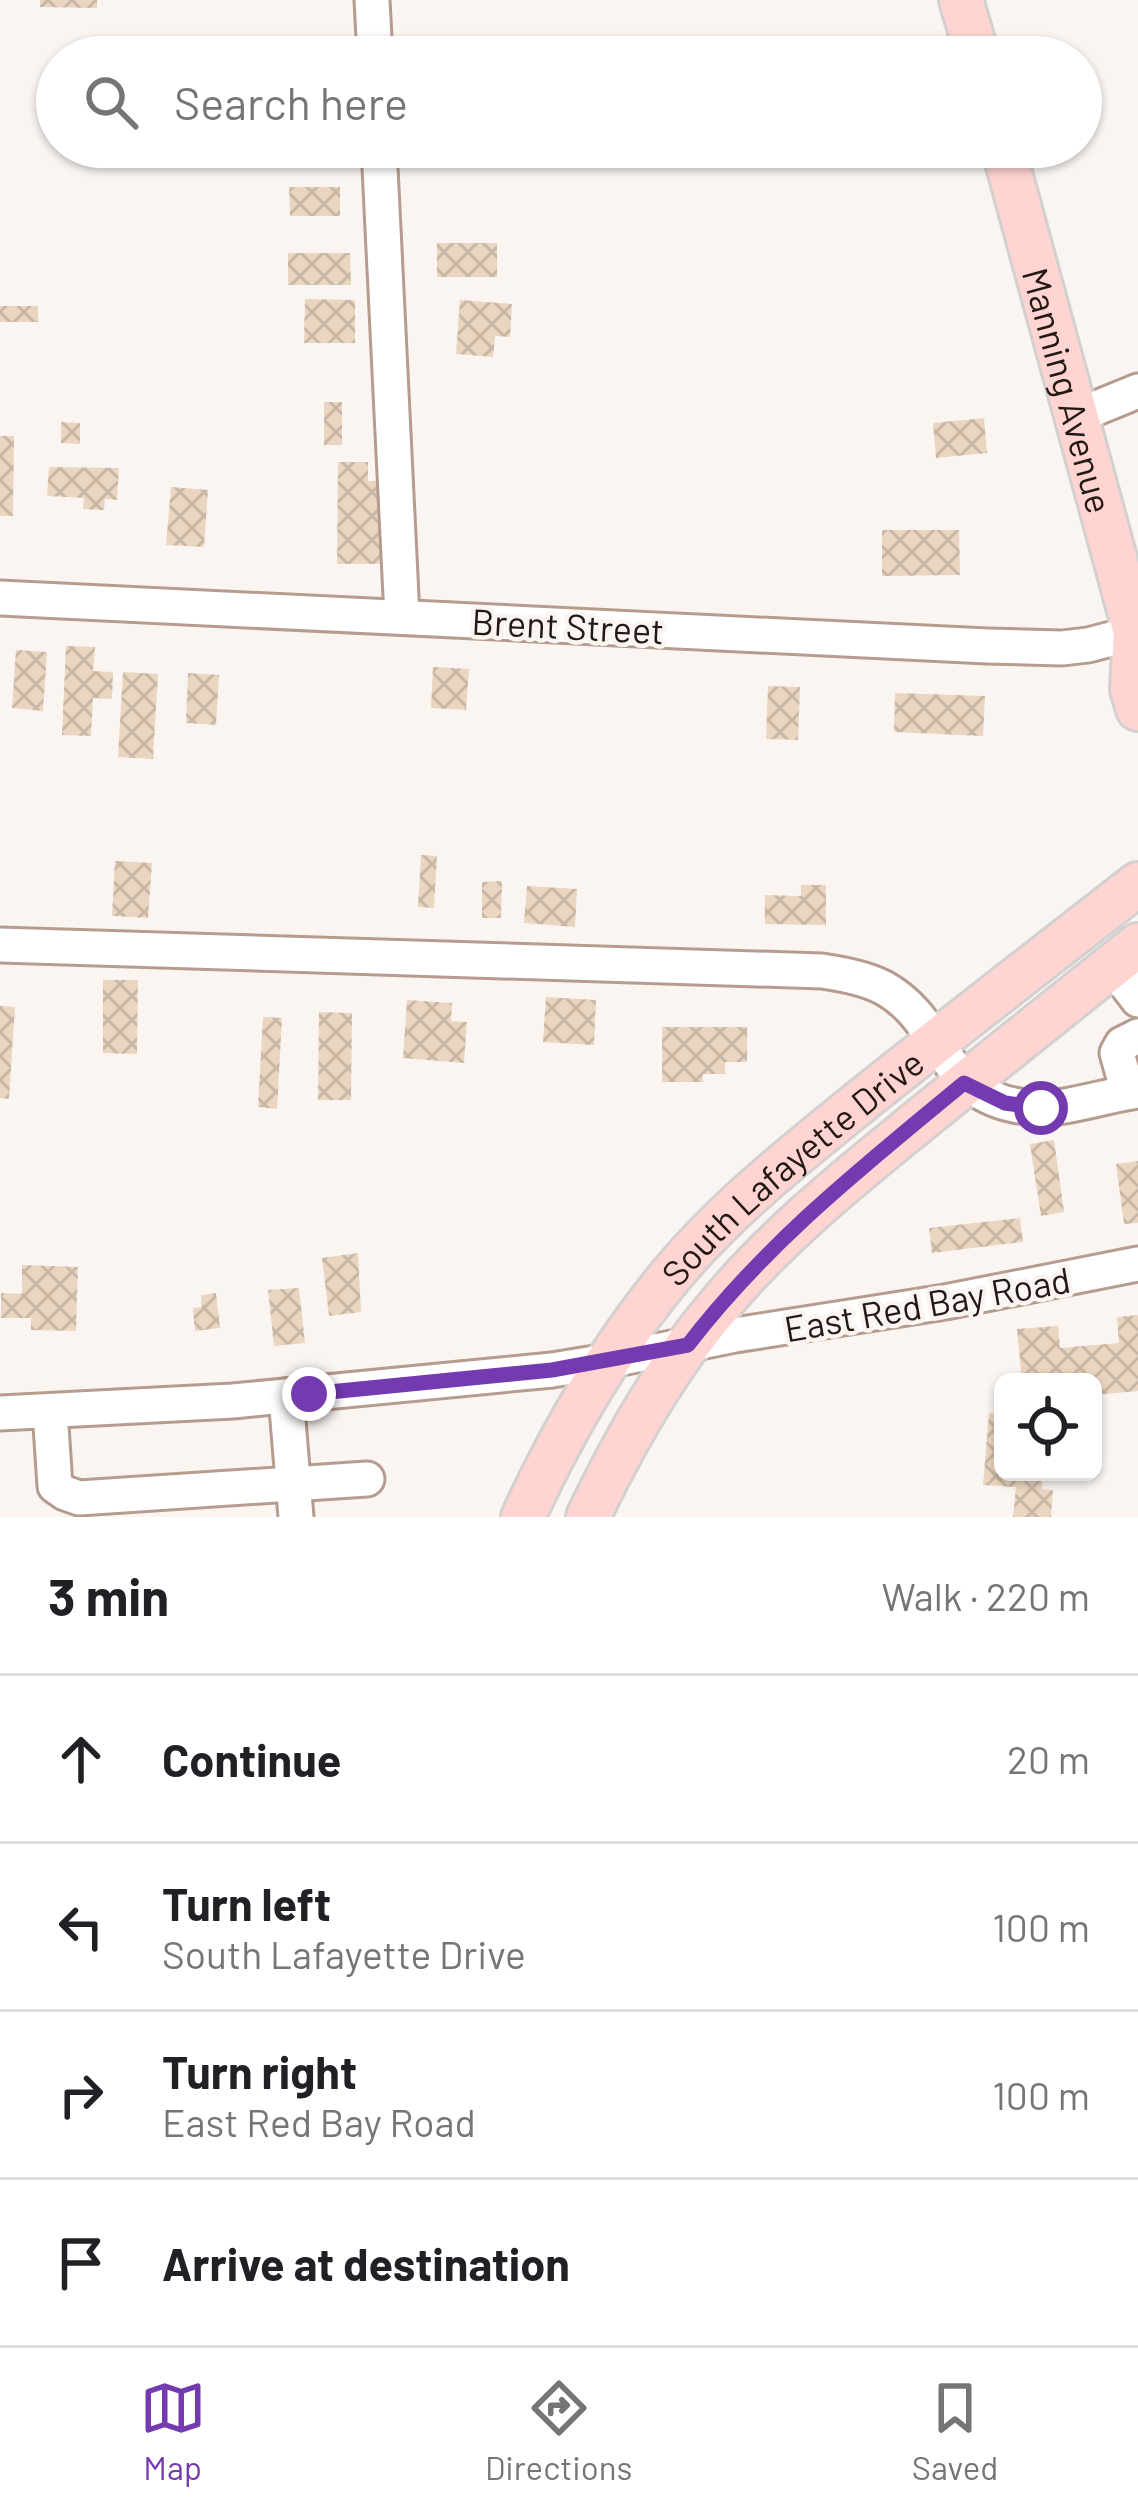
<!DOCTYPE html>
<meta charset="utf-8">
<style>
body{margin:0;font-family:Barlow,sans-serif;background:#f2f2f2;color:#202124}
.controls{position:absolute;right:36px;bottom:36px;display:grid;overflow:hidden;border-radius:18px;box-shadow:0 3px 9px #0004}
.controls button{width:108px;height:108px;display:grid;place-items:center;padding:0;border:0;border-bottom:3px solid #e0e0e0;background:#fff;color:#202124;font:60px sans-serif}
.stop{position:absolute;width:36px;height:36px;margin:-27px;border:9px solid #743bb1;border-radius:50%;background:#fff}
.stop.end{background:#743bb1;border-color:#fff;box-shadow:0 3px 12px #0008}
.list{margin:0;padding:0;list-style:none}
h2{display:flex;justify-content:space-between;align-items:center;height:156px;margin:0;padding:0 48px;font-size:51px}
h2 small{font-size:39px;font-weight:400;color:#757577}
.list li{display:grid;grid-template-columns:78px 1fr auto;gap:36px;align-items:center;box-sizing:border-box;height:168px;padding:0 48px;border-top:3px solid #e0e0e0}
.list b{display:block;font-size:45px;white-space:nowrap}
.list p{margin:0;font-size:39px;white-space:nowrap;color:#757577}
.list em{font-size:39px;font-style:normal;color:#757577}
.icon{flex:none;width:66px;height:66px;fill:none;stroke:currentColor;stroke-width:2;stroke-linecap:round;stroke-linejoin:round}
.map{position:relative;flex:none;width:1138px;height:1517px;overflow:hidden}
.search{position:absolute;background:#fff;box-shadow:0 3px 9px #0004;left:36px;right:36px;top:36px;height:132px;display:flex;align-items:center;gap:30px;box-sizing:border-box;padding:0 42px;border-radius:66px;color:#757577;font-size:45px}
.sheet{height:828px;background:#fff}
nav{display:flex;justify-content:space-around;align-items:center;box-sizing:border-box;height:168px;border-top:3px solid #e0e0e0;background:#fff;font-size:33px;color:#757577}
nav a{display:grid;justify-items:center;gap:6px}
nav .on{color:#743bb1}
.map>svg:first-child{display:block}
</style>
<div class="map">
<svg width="1138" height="1517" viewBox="0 0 1138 1517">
<defs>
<pattern id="building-cross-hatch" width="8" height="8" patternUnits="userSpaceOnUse" patternTransform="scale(3)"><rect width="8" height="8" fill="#ead6c0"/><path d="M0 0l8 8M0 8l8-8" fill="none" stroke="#c8b7a4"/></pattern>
</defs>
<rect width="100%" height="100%" fill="#fbf5f2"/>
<g fill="url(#building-cross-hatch)">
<polygon points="40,0 97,0 97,8 40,7"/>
<polygon points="272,47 337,48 336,57 272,57"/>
<polygon points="289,187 340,187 340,216 290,216"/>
<rect x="437" y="243" width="60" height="34"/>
<polygon points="288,253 350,253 351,285 288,285"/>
<polygon points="305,299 355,300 355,343 304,343"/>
<polygon points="460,300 512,304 510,337 495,336 493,357 456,354"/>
<rect x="0" y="306" width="38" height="16"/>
<rect x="324" y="402" width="18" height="43"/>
<polygon points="984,418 987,453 936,458 933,423"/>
<polygon points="61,422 80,423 80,444 61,443"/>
<polygon points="0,436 14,436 13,516 0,516"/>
<polygon points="338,462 368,462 368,481 379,481 382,564 337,564"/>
<polygon points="49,467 119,468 117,500 105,499 104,510 83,509 84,498 47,496"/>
<polygon points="171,487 208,490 204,547 166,545"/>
<polygon points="882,530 959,530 960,575 882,576"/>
<polygon points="66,646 95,647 93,671 113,672 112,699 93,698 91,736 62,735"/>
<polygon points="16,650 47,652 43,711 12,708"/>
<polygon points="433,667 469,669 466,710 431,708"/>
<polygon points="123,672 158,674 153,759 118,757"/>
<polygon points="188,673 219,675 216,725 186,723"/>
<polygon points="768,686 800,687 798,740 766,739"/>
<polygon points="895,693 985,696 983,736 894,732"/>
<polygon points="421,855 437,856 434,908 418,907"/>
<polygon points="115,861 152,863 148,918 112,916"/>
<polygon points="502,881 501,918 482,918 482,882"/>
<polygon points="801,885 826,885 826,925 765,924 765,895 801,896"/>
<polygon points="527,886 577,889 575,927 524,923"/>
<polygon points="103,980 138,980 137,1054 103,1053"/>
<polygon points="546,997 596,1000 594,1045 543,1042"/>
<polygon points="407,1000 452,1003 451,1021 467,1022 464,1063 403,1058"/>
<polygon points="0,1006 15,1007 9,1099 0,1098"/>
<polygon points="319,1012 352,1013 351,1100 318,1100"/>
<polygon points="263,1017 282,1018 277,1109 258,1107"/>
<polygon points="662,1027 747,1027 747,1062 725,1062 725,1074 703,1074 703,1082 662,1082"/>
<polygon points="1054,1140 1064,1212 1041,1216 1030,1144"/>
<polygon points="1138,1161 1138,1223 1124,1224 1116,1164"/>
<polygon points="1020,1218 1023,1242 932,1253 929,1228"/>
<polygon points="358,1253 361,1312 329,1316 322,1258"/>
<polygon points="22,1265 78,1267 76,1331 31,1330 31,1318 1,1318 1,1293 22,1294"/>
<polygon points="299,1288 305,1343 274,1346 268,1290"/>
<polygon points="216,1293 220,1328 195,1331 193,1308 202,1307 201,1295"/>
<polygon points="1138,1315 1138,1391 1093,1395 1093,1382 1022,1382 1017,1329 1058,1326 1060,1348 1119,1343 1117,1317"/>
<polygon points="989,1413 1003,1414 1003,1472 1043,1472 1042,1489 1053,1490 1051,1517 1013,1517 1016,1487 983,1485"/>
</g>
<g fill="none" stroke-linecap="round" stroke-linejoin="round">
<g stroke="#b69c8f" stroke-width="39">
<g id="minor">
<polyline points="372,0 375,57"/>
<polyline points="379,147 402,617"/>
<polyline points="1077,416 1138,391"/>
<polyline points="0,598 987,646 1062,648 1088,645 1138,632"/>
<path d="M0 945 822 971C843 974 865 978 884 988 949 1024 939 1104 1038 1108 1068 1109 1107 1095 1138 1091"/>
<polyline points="1112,966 1138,1000"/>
<polyline points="1128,1092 1117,1053 1122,1044 1138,1036"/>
<polyline points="286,1396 296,1517"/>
<polyline points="50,1411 55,1486 65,1493 79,1498 367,1479"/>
<polyline points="0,1413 233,1401 552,1370 607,1361 735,1335 945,1302 1138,1264"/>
</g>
</g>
<g stroke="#d3d1d0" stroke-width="48">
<g id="major">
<polyline points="961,0 978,57"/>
<path id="s1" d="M1003 147 1135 632 1132 689 1138 709"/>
<path id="s2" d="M523 1517C560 1437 604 1359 659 1290 717 1216 792 1157 865 1098 955 1026 1047 955 1138 884"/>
<path d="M588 1517C623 1444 664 1370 717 1308 771 1242 838 1187 903 1134 981 1070 1060 1008 1138 945"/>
</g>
</g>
<use href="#minor" stroke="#fff" stroke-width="33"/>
<use href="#major" stroke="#ffd4d1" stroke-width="42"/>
</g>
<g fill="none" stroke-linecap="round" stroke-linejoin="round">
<path stroke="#743bb1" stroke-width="15" d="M309 1394 552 1370 688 1345C766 1243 866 1164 964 1083L1005 1103 1041 1108"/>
</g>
<g text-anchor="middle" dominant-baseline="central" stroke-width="9" stroke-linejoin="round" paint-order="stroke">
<g font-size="36" fill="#231914" stroke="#fbf5f2">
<text stroke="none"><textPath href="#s1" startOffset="252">Manning Avenue</textPath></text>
<text transform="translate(568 625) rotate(3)">Brent Street</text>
<text stroke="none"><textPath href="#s2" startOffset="447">South Lafayette Drive</textPath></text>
<text transform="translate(927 1303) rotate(-10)">East Red Bay Road</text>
</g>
</g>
</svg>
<div class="controls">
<button><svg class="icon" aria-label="locate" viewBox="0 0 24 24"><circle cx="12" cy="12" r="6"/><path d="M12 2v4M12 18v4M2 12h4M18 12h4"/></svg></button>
</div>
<div class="stop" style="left:1041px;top:1108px"></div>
<div class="stop end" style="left:309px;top:1394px"></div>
<div class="search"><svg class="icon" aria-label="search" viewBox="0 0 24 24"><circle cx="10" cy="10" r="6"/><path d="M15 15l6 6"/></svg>Search here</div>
</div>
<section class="sheet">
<h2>3 min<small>Walk · 220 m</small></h2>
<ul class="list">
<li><svg class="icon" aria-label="ahead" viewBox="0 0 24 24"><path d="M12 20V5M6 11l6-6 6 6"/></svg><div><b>Continue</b></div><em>20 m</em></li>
<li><svg class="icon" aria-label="left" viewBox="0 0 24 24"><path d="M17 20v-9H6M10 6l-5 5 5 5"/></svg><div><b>Turn left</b><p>South Lafayette Drive</p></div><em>100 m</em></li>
<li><svg class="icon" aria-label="right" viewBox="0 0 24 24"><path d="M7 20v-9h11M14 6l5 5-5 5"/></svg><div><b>Turn right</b><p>East Red Bay Road</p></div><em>100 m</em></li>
<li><svg class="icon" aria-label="arrive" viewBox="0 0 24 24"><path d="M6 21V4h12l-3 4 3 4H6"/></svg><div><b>Arrive at destination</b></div></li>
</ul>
</section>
<nav>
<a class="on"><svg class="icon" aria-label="map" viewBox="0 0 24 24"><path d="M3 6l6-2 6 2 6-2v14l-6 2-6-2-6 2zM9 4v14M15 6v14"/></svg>Map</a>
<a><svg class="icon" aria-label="directions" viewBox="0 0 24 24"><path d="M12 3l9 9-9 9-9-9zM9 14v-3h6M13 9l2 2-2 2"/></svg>Directions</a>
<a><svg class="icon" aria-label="saved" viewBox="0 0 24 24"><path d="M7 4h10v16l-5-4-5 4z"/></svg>Saved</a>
</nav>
